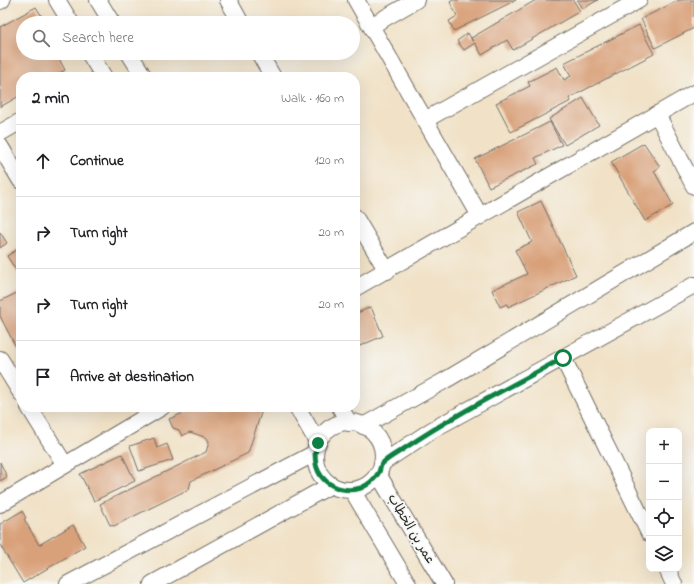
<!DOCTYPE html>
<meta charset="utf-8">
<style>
body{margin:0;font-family:"Indie Flower","Playpen Sans Arabic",sans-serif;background:#f2f2f2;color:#202124}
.controls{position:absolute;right:12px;bottom:12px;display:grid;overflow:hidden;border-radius:8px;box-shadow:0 4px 16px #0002}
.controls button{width:36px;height:36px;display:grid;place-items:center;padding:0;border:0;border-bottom:1px solid #e0e0e0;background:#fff;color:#202124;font:20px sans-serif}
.stop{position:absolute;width:12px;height:12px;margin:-9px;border:3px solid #0b8043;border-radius:50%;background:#fff}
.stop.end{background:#0b8043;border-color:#fff;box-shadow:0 1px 4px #0008}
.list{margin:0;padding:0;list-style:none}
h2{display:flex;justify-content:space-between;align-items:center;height:52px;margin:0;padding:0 16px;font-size:17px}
h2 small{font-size:13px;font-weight:400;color:#757577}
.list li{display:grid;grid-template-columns:26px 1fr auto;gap:12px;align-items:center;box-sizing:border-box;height:72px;padding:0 16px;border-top:1px solid #e0e0e0}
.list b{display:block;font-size:15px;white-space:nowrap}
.list em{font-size:13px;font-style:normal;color:#757577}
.icon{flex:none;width:22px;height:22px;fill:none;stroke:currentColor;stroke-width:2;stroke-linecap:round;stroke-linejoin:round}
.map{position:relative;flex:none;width:694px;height:584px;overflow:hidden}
.search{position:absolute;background:#fff;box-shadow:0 4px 16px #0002;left:16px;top:16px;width:344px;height:44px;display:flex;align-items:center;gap:10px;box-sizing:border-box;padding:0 14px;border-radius:22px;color:#757577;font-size:15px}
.panel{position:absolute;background:#fff;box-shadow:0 4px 16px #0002;left:16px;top:72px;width:344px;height:340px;border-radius:16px}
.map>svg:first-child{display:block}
</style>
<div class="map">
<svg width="694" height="584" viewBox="0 0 694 584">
<rect width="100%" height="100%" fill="#f6f6f2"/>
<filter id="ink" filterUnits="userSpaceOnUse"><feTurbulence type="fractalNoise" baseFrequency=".025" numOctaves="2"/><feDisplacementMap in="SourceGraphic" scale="8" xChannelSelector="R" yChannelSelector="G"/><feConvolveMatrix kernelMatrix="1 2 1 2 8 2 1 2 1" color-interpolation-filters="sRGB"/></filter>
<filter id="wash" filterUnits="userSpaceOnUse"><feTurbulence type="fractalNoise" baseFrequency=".012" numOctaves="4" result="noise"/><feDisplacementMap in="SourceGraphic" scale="16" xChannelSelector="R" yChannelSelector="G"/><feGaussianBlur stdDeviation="0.9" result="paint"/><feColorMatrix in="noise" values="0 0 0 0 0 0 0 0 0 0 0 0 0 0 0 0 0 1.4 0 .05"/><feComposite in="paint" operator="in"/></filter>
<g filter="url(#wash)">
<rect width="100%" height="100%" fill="#f1e2c7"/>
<g id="blocks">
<g fill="#d9a17a">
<polygon points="453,0 516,0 454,31 449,21 457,16 450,2"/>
<polygon points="536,0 573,0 580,11 513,50 507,40 482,55 475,43 464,50 457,41 468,33 473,42 471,38"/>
<polygon points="577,0 598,0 582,9"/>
<polygon points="679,0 694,0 694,28 655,48 641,19"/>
<polygon points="36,7 46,23 23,23 23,53 56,53 65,70 52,77 21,77 21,95 0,107 0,27"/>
<polygon points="639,25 654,54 569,98 571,101 511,132 496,103 530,86 528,82 557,67 564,80 571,76 564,63"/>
<polygon points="583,98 599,125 565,145 549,119"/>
<polygon points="550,122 562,145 535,158 538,164 489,187 475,159"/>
<polygon points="644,143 660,167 654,171 673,205 645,221 611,162"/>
<polygon points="541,201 576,275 508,307 507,304 500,307 492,290 527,274 515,250 532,242 518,212"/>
<polygon points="0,232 7,243 0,248"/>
<polygon points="21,247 21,278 7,256"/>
<polygon points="21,291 21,357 0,316 0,301"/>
<polygon points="371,307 383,336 355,348 355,314"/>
<polygon points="197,407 263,407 248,453 191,481 189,489 114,526 110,525 100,504 206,452 209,442 207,438 190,432 182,436 179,430 173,428 169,419"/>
<polygon points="154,438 157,448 167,444 173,460 139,471 130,446"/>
<polygon points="122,454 135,481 94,501 80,474"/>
<polygon points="0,462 7,477 0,481"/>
<polygon points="22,511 26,518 24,519 39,545 73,525 85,546 23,583 0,545 0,524"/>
</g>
</g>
</g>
<g filter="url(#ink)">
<use href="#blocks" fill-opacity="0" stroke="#706b62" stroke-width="1"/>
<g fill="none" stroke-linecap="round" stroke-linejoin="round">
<g stroke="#706b62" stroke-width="18">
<g id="minor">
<polyline points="57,0 71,23"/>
<polyline points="98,0 112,23"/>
<polyline points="228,0 241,23"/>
<polyline points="356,0 480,216"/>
<polyline points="0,1 2,0"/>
<polyline points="371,26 416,0"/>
<polyline points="89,53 104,77"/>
<polyline points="129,53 144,77"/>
<polyline points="259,53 273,77"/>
<polyline points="657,114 694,186"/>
<polyline points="425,120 639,0"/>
<polyline points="0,133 21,121"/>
<polyline points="0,146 21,181"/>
<polyline points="355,217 387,271"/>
<polyline points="355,288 694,93"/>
<polyline points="563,358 649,533"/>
<polyline points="0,359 21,393"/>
<polyline points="29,407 65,465"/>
<polyline points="297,407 318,443"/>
<polyline points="340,407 349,423"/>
<circle cx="349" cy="456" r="34"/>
<polyline points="363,426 444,381 694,232"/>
<polyline points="382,463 432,430 694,285"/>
<polyline points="378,474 444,584"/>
<polyline points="352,490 408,584"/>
<polyline points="0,504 162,407"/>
<polyline points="667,569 674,584"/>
<polyline points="68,584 315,453"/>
<polyline points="152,584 331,485"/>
</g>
</g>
<use href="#minor" stroke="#fff" stroke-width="16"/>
</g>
</g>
<g fill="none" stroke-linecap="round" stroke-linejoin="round" filter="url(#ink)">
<path stroke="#0b8043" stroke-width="5" d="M318 443C314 450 315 457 316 464 320 484 342 494 361 488 368 485 375 479 379 472 380 470 380 466 382 464 386 459 399 452 405 448 455 414 510 387 563 358"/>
</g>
<g text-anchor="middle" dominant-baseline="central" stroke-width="3.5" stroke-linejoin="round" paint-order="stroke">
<g font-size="13" fill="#2b2b2b" stroke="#f6f6f2">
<text transform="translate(411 529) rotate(59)">عمر بن الخطاب</text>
</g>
</g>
</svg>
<div class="controls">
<button>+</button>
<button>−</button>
<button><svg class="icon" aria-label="locate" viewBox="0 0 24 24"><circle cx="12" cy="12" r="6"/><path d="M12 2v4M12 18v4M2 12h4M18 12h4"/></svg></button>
<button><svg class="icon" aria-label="layers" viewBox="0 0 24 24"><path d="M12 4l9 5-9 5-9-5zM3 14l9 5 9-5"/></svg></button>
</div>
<div class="stop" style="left:563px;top:358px"></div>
<div class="stop end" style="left:318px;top:443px"></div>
<div class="search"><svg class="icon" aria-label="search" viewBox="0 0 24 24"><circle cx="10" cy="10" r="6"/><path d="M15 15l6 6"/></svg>Search here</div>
<section class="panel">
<h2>2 min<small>Walk · 160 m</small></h2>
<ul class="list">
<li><svg class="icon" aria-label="ahead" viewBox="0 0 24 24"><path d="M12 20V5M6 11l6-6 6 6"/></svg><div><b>Continue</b></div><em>120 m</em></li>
<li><svg class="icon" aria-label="right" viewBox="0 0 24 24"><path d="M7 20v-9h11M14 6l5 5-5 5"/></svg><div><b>Turn right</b></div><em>20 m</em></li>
<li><svg class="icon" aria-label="right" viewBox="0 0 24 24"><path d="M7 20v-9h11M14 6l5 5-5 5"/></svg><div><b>Turn right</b></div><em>20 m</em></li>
<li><svg class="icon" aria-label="arrive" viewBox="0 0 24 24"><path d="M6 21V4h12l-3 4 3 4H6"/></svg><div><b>Arrive at destination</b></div></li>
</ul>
</section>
</div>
